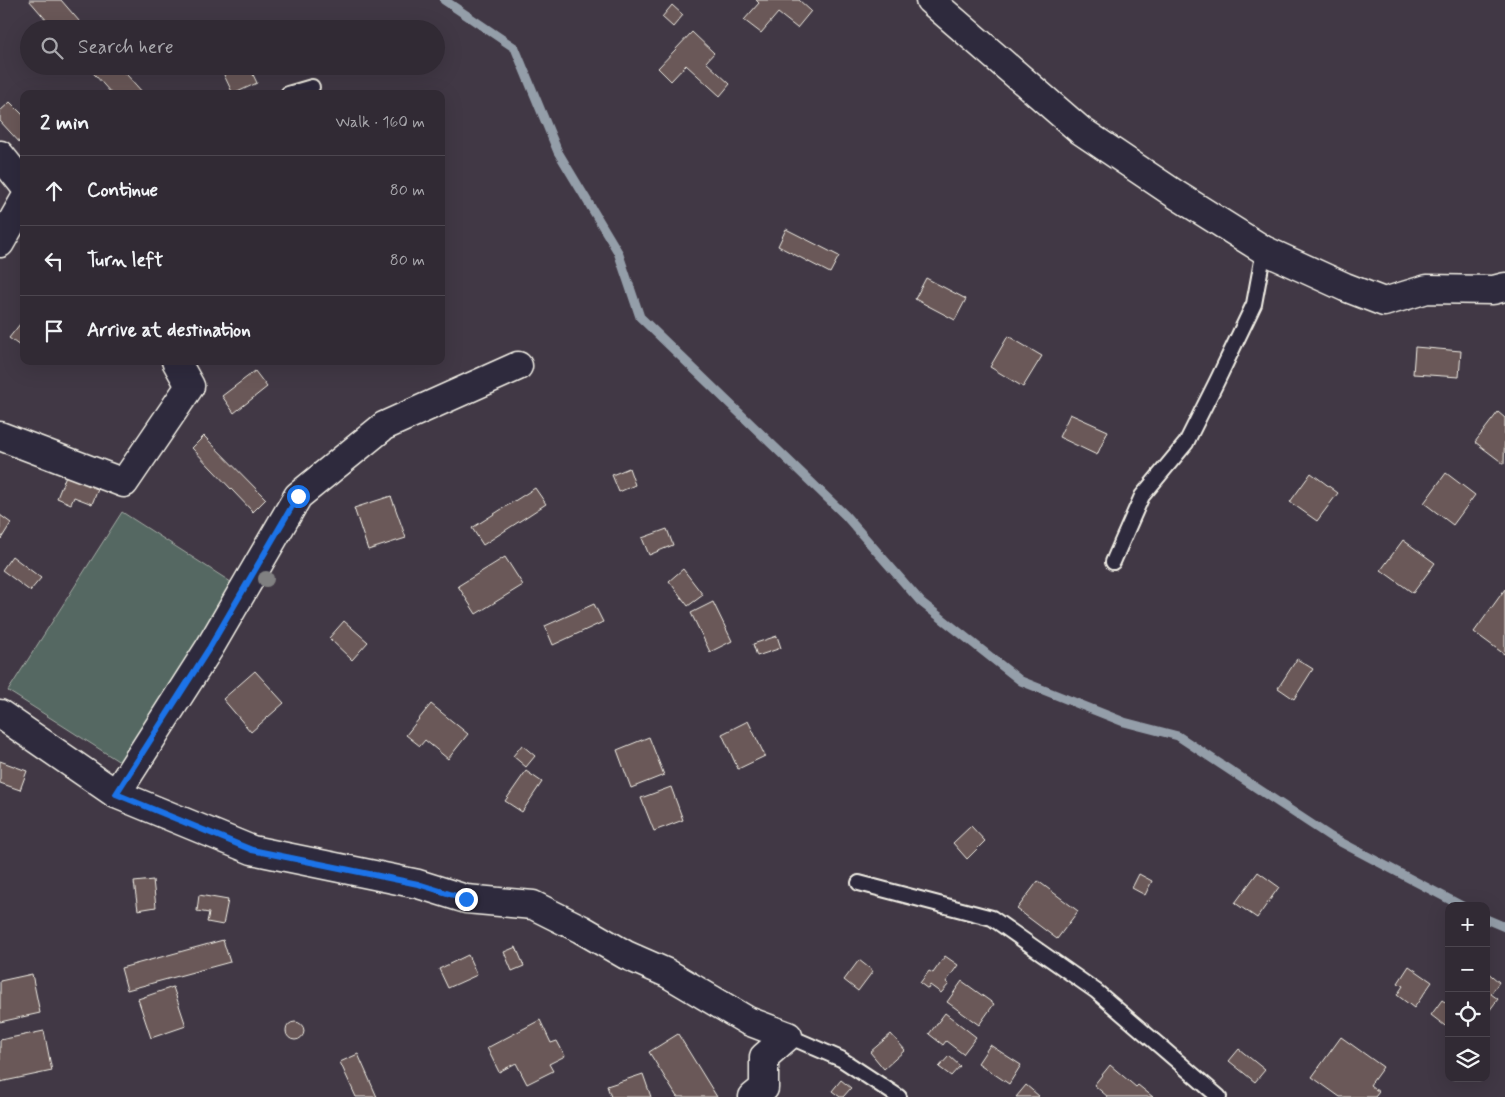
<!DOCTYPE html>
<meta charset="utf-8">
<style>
body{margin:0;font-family:Mynerve,sans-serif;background:#39323c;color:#f1f3f6}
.controls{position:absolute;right:15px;bottom:15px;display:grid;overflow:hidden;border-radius:10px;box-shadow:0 5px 20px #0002}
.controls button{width:45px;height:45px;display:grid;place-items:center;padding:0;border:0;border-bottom:1px solid #4c464f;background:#312a34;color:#f1f3f6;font:25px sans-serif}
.stop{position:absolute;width:15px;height:15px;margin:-11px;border:4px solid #1a73e8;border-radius:50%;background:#fff}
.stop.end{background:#1a73e8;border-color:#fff;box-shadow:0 1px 5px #0008}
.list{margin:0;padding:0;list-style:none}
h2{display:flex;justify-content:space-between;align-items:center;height:65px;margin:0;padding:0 20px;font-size:21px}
h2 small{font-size:16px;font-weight:400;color:#a8a7ac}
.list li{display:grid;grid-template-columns:32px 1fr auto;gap:15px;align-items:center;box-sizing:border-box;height:70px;padding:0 20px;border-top:1px solid #4c464f}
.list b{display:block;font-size:19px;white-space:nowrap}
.list em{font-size:16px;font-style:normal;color:#a8a7ac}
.icon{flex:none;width:28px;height:28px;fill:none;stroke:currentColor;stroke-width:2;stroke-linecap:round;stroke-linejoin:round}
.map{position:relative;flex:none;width:1505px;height:1097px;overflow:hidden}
.search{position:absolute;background:#312a34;box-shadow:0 5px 20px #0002;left:20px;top:20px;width:425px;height:55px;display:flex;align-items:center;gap:12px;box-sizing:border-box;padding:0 18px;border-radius:28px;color:#a8a7ac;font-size:19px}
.panel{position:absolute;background:#312a34;box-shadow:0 5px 20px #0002;left:20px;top:90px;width:425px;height:275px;border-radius:10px}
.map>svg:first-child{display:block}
</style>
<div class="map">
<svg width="1505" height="1097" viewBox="0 0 1505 1097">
<rect width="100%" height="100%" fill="#413845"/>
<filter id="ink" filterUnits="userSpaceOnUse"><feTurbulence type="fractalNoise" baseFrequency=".02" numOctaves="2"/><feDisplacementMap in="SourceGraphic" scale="10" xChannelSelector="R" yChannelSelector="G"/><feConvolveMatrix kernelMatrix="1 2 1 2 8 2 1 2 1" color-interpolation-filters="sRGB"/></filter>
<g filter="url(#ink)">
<polygon fill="#546862" stroke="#a4aca5" points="122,512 237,586 123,764 8,691"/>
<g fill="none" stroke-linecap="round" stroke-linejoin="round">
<g stroke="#949ea9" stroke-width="9">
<polyline points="444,0 515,48 558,152 618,252 640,317 845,515 921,602 1021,681 1124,722 1178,736 1331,837 1462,906"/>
<polyline points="1486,919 1505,927"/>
</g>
</g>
<g fill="#6a5958" stroke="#f4f1e8">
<polygon points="29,0 61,0 86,29 54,29"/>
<polygon points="756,0 799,0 811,11 797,28 778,13 761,33 744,20 759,3"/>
<polygon points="672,5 683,15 673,27 662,17"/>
<polygon points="692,32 714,53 706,62 730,84 720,96 686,65 671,81 658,68"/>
<polygon points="87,66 119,66 144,94 112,94"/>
<polygon points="240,66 249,66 257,83 233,94 224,75"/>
<polygon points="10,102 24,116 24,141 21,144 0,121 0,111"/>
<polygon points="786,229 839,256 830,273 778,246"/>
<polygon points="926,278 966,299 955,320 915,299"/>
<polygon points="24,319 24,349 9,338"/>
<polygon points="1008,336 1042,356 1023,387 990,367"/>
<polygon points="1415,347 1461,351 1459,377 1413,374"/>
<polygon points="255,371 267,387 234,413 222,396"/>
<polygon points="1498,412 1505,418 1504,464 1475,442"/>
<polygon points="1070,414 1108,431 1097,455 1059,437"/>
<polygon points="204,436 266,499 253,512 192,448"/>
<polygon points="629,468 635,485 619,492 612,475"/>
<polygon points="67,473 99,487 92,504 74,497 71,504 57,498"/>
<polygon points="1311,473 1338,493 1317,521 1290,502"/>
<polygon points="1446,473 1475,495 1453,525 1424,503"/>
<polygon points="535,488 546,504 483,545 472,528"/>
<polygon points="391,496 406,538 368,550 354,508"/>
<polygon points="0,515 11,523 1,539 0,538"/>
<polygon points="667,529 673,545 649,555 642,538"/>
<polygon points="1403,540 1435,563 1413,593 1381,570"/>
<polygon points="12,556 41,578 30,591 2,570"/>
<polygon points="505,557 523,585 476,614 458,586"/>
<polygon points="683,569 703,595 688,606 669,581"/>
<polygon points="1505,589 1505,653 1504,654 1474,632"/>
<polygon points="713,602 732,641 710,652 691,613"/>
<polygon points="594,604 603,622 553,645 545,626"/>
<polygon points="344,621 368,642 352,660 329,638"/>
<polygon points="777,636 781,648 757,656 753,644"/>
<polygon points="1297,659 1313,669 1294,699 1278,688"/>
<polygon points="255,671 284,703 251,732 223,699"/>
<polygon points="431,704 468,734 448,759 425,740 420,746 406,735"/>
<polygon points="748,721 765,756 738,769 722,734"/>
<polygon points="649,737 664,775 631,788 617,750"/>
<polygon points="522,745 535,756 526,767 513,756"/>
<polygon points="0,761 27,771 20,790 0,783"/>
<polygon points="526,771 542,782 522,812 505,801"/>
<polygon points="671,787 683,820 654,831 641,798"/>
<polygon points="971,826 985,841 967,859 953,843"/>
<polygon points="1258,872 1279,887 1257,918 1235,903"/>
<polygon points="1139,874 1152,881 1145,895 1132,888"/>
<polygon points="153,880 156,907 138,910 134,882"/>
<polygon points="1038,881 1078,911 1057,939 1017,909"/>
<polygon points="199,895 228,900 223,925 207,922 209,913 197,911"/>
<polygon points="223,940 230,962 127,990 121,968"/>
<polygon points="516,947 524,966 512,971 504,952"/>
<polygon points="468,955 477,975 448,988 439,969"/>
<polygon points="945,956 958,965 946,982 949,984 941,993 930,985 928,989 920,983 929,971 933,973"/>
<polygon points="859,960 873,971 858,991 844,980"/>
<polygon points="1409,966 1432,982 1414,1008 1397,995 1403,986 1398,983"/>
<polygon points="1486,971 1499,982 1491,994 1498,999 1486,1015"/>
<polygon points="32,974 40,1013 0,1022 0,981"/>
<polygon points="962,981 994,1004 979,1025 947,1002"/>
<polygon points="173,987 186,1026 151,1038 138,999"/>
<polygon points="1442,1000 1449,1005 1449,1029 1431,1015"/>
<polygon points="945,1013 976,1037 963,1054 946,1041 943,1045 929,1034"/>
<polygon points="540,1020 551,1043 557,1041 565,1056 549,1064 553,1071 527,1084 516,1063 499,1072 487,1048"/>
<circle cx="295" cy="1031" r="9"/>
<polygon points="44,1031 52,1071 0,1082 0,1040"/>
<polygon points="678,1034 717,1097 677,1097 649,1052"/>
<polygon points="891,1034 905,1050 884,1069 870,1052"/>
<polygon points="1341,1037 1383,1067 1370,1085 1379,1092 1375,1097 1340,1097 1312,1077"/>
<polygon points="990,1045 1021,1065 1009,1084 978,1063"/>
<polygon points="1239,1049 1265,1070 1255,1082 1229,1061"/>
<polygon points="358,1054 377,1097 356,1097 340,1062"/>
<polygon points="949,1056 960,1066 951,1076 939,1067"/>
<polygon points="1110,1065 1136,1087 1138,1085 1153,1097 1108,1097 1094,1085"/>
<polygon points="643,1074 651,1097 611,1097 607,1086"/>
<polygon points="841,1080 851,1088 843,1097 840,1097 832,1091"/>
<polygon points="1026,1085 1039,1096 1038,1097 1016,1097"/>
</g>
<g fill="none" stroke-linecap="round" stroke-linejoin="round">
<g stroke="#f4f1e8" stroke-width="18">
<g id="lane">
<polyline points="288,94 312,87"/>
<polyline points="1113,562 1142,496 1186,443 1217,381 1254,304 1264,250"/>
<polyline points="859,883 992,918 1096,991 1219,1097"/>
<polyline points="788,1036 841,1059 899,1097"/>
</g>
</g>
<g stroke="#f4f1e8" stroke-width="31">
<g id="street">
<polyline points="930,0 1080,130 1175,194 1264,250 1345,287 1384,302 1427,289 1493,290 1505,287"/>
<polyline points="0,155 24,185"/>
<polyline points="0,243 24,201"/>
<polyline points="0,436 124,483 190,386 176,361"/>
<polyline points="0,714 116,794 252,850 418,884 466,899 533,905 581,929 626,955 667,973 748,1021 788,1036 764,1057 764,1088 753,1097"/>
<polyline points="116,794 210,647 298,496 384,426 518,366"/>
</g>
</g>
<use href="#lane" stroke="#2f2a3d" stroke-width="14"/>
<use href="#street" stroke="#2f2a3d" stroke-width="28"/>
</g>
<circle fill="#808081" cx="266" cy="579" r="8"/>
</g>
<g fill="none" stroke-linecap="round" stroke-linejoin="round" filter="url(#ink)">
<polyline stroke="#1a73e8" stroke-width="6" points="298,496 210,647 116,794 252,850 418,884 466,899"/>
</g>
</svg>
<div class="controls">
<button>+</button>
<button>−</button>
<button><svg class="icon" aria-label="locate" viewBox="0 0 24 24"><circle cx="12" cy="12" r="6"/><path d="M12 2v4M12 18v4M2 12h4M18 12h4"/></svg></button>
<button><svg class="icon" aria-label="layers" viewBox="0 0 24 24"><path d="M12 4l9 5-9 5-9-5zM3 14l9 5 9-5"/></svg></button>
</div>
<div class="stop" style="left:298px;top:496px"></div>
<div class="stop end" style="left:466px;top:899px"></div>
<div class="search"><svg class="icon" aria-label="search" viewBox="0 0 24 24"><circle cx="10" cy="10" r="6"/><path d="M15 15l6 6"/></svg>Search here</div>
<section class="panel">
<h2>2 min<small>Walk · 160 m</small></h2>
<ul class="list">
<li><svg class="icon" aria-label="ahead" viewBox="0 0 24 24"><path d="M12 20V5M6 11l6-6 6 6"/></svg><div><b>Continue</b></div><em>80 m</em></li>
<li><svg class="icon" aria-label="left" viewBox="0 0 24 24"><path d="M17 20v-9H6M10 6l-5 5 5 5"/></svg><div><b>Turn left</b></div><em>80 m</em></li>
<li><svg class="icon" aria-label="arrive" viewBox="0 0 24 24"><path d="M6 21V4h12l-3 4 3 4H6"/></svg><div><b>Arrive at destination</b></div></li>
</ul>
</section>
</div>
